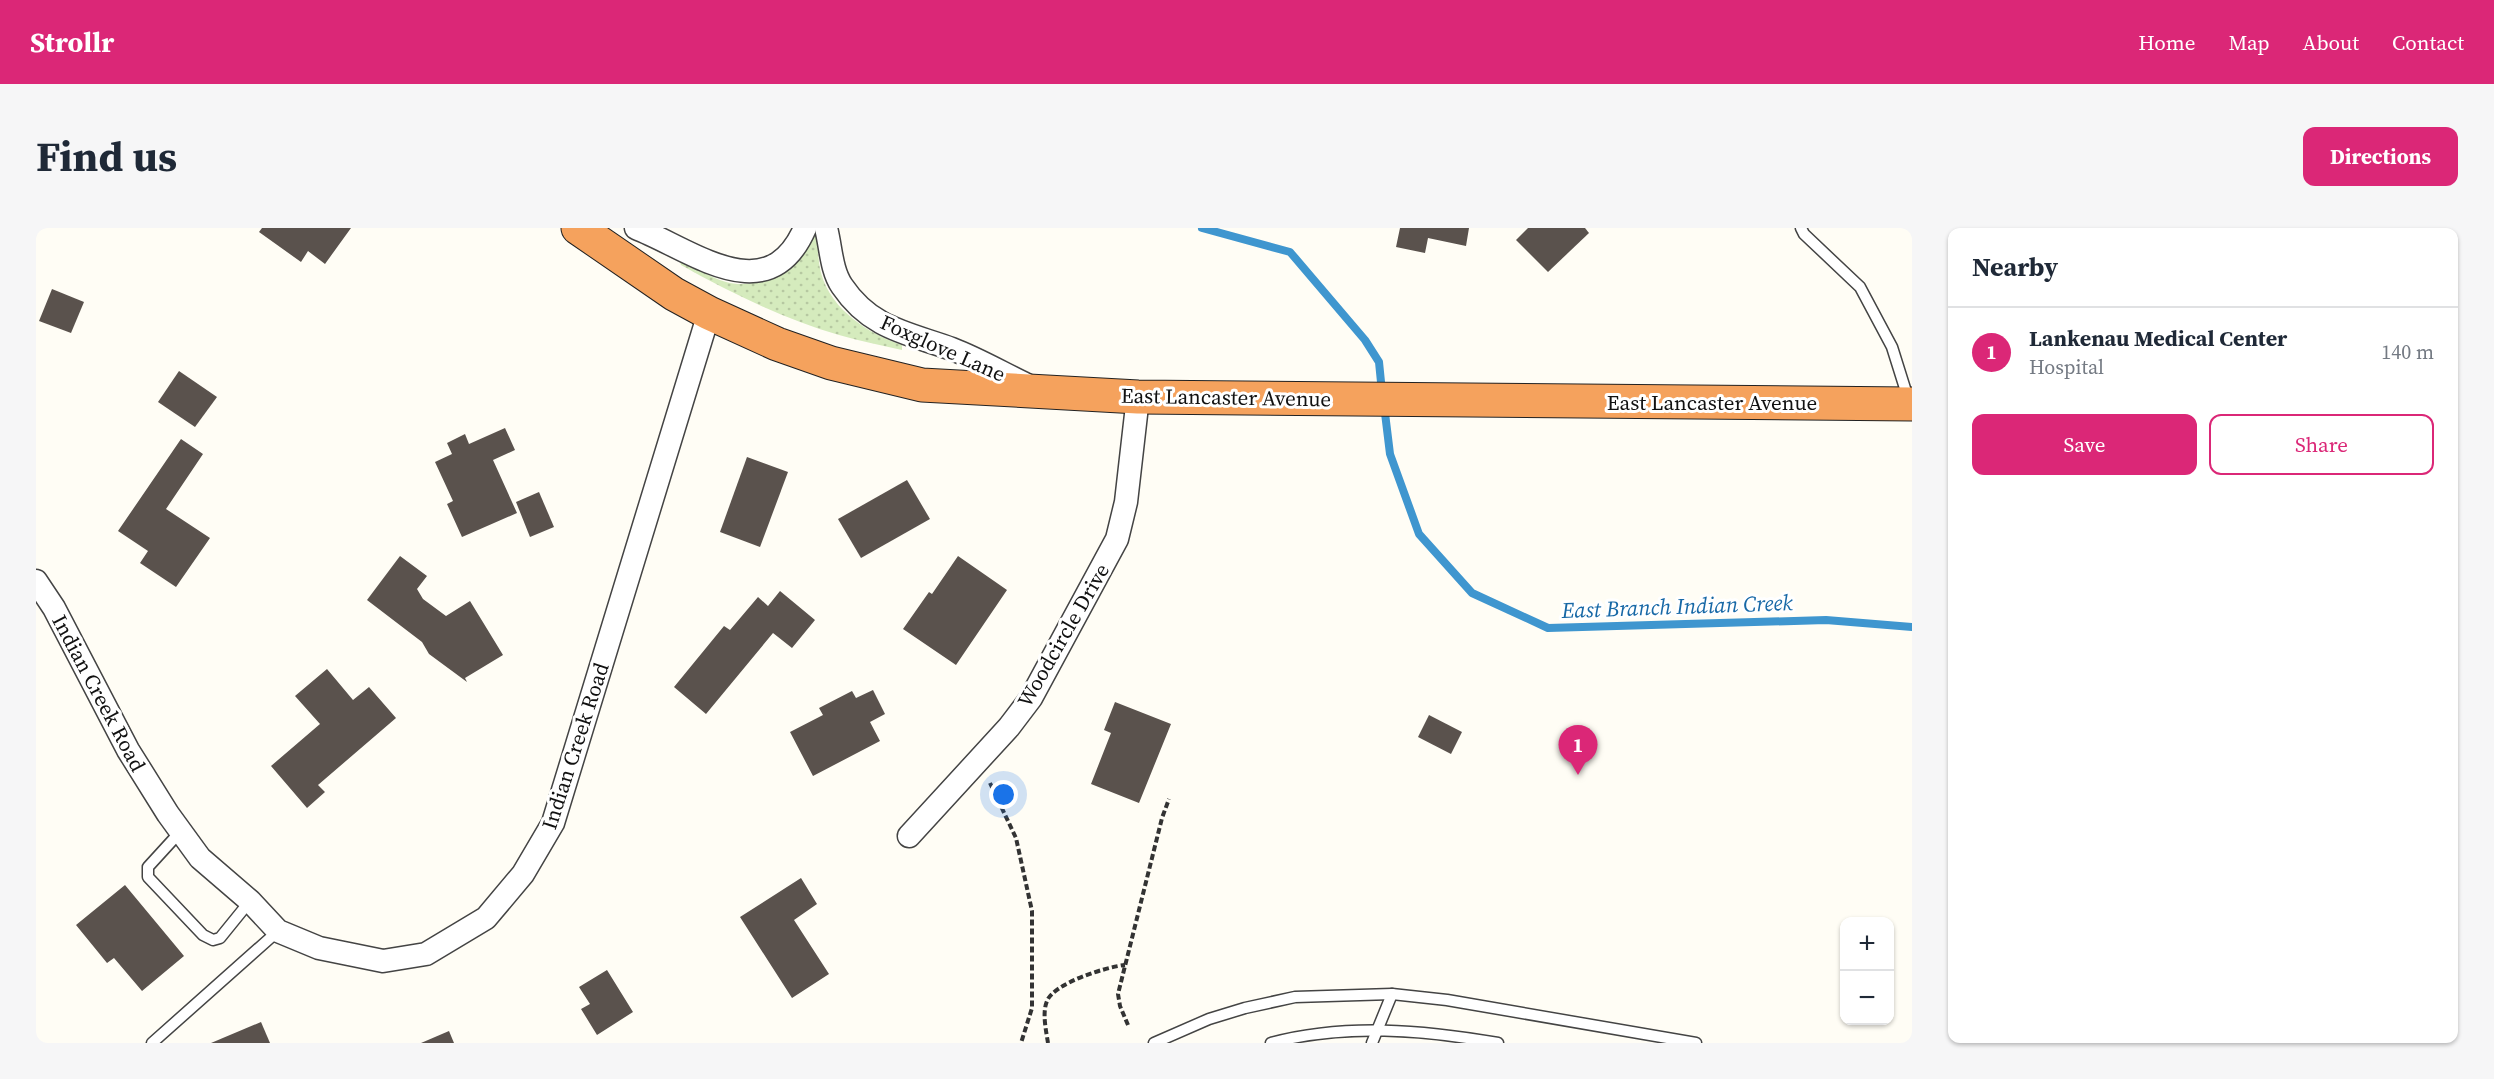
<!DOCTYPE html>
<meta charset="utf-8">
<style>
body{margin:0;font-family:"Source Serif 4",serif;background:#f6f6f7;color:#1f2937}
.controls{position:absolute;right:18px;bottom:18px;display:grid;overflow:hidden;border-radius:12px;box-shadow:0 2px 4px #0004}
.controls button{width:54px;height:54px;display:grid;place-items:center;padding:0;border:0;border-bottom:2px solid #e0e1e3;background:#fff;color:#1f2937;font:30px sans-serif}
.you{position:absolute;left:968px;top:567px;width:21px;height:21px;margin:-15px;border:4px solid #fff;border-radius:50%;background:#1a73e8;box-shadow:0 0 0 9px #1a73e833}
.badge{display:grid;place-items:center;width:39px;height:39px;border-radius:50%;background:#db2777;color:#fff;font-size:20px;font-weight:700}
.pin{position:absolute;translate:-50% -50px;filter:drop-shadow(0 2px 3px #0008)}
.pin::after{content:'';position:absolute;top:32px;width:21px;height:18px;background:inherit;clip-path:polygon(0 0,100% 0,50% 100%)}
.list{margin:0;padding:0;list-style:none}
h2{display:flex;justify-content:space-between;align-items:center;height:78px;margin:0;padding:0 24px;font-size:26px}
h2 small{font-size:20px;font-weight:400;color:#747a83}
.list li{display:grid;grid-template-columns:39px 1fr auto;gap:18px;align-items:center;box-sizing:border-box;height:90px;padding:0 24px;border-top:2px solid #e0e1e3}
.list b{display:block;font-size:22px;white-space:nowrap}
.list p{margin:0;font-size:20px;white-space:nowrap;color:#747a83}
.list em{font-size:20px;font-style:normal;color:#747a83}
.actions{display:flex;gap:12px;padding:18px 24px}
.actions a{flex:1;padding:14px 0;border:2px solid #db2777;border-radius:12px;text-align:center;font-size:21px;color:#db2777}
.actions .main{background:#db2777;color:#fff}
.map{position:relative;flex:none;width:1876px;height:815px;overflow:hidden;border-radius:12px}
header{display:flex;align-items:center;gap:36px;box-sizing:border-box;height:84px;padding:0 30px;background:#db2777;color:#fff}
header strong{font-size:28px}
nav{display:flex;gap:33px;margin-inline-start:auto;font-size:21px}
.intro{display:flex;align-items:center;justify-content:space-between;box-sizing:border-box;height:144px;padding:0 36px}
h1{margin:0;font-size:42px}
.button{padding:15px 27px;border-radius:12px;background:#db2777;color:#fff;font-size:21px;font-weight:700}
main{display:flex;gap:36px;padding:0 36px}
aside{flex:1;background:#fff;border-radius:12px;box-shadow:0 2px 4px #0004}
.map>svg:first-child{display:block}
</style>
<header>
<strong>Strollr</strong>
<nav><a>Home</a><a>Map</a><a>About</a><a>Contact</a></nav>
</header>
<div class="intro"><h1>Find us</h1><a class="button">Directions</a></div>
<main>
<div class="map">
<svg width="1876" height="815" viewBox="0 0 1876 815">
<defs>
<pattern id="grass-dots" width="8" height="8" patternUnits="userSpaceOnUse" patternTransform="scale(1.5)"><rect width="8" height="8" fill="#d5ebbd"/><path d="M2 2h.1M6 6h.1" fill="none" stroke="#b6c8a1" stroke-width="1.8" stroke-linecap="round"/></pattern>
</defs>
<rect width="100%" height="100%" fill="#fffdf5"/>
<path fill="url(#grass-dots)" d="M777 7 781 8C782 20 782 33 785 45 795 82 833 106 866 117V122C845 117 824 113 803 107 748 91 695 65 645 37L644 34 648 33C661 40 675 50 690 54 725 64 762 37 777 7Z"/>
<g fill="none" stroke-linecap="round" stroke-linejoin="round">
<g stroke="#3f96cf" stroke-width="8">
<polyline points="1166,0 1254,24 1329,112 1343,134 1346,164"/>
<polyline points="1348,177 1354,226 1383,306 1436,365 1512,400 1790,392 1876,399"/>
</g>
</g>
<g fill="#5a524d">
<polygon points="226,0 315,0 289,36 272,23 265,34 223,4"/>
<polygon points="1364,0 1433,0 1430,18 1392,10 1389,25 1360,19"/>
<polygon points="1492,0 1549,0 1553,5 1512,44 1480,12"/>
<polygon points="16,61 48,74 35,105 3,93"/>
<polygon points="143,143 181,169 159,199 122,174"/>
<polygon points="469,200 479,222 457,232 481,285 426,309 411,276 417,273 399,234 416,226 411,215 429,206 433,216"/>
<polygon points="145,211 167,226 130,281 174,310 140,359 104,335 112,323 82,303"/>
<polygon points="711,229 752,244 724,319 684,304"/>
<polygon points="871,252 894,291 825,330 802,291"/>
<polygon points="503,264 518,299 494,309 480,274"/>
<polygon points="364,328 391,348 381,361 387,371 410,388 434,373 467,427 429,450 431,454 393,426 386,414 331,372"/>
<polygon points="922,328 971,362 920,437 867,401 893,364 896,366"/>
<polygon points="744,363 779,392 756,420 737,405 670,486 638,459 688,398 694,402 722,369 732,378"/>
<polygon points="291,441 317,472 333,459 360,490 282,557 289,564 271,580 235,538 284,496 259,468"/>
<polygon points="837,462 849,486 834,494 844,513 777,548 754,504 787,487 783,480 816,463 820,470"/>
<polygon points="1079,474 1135,496 1103,575 1055,556 1075,505 1068,502"/>
<polygon points="1393,487 1426,504 1415,526 1382,509"/>
<polygon points="765,650 781,676 758,692 793,746 756,770 704,689"/>
<polygon points="89,657 148,728 106,763 78,730 71,735 40,697"/>
<polygon points="571,742 597,784 561,807 545,781 554,776 543,759"/>
<polygon points="225,794 234,815 175,815"/>
<polygon points="413,803 418,815 385,815"/>
</g>
<g fill="none" stroke-linecap="round" stroke-linejoin="round">
<g stroke="#444" stroke-width="13">
<g id="lane">
<polyline points="1765,0 1768,6 1824,59 1856,119 1873,173"/>
<polyline points="144,604 112,639 112,649 167,707 177,712 184,710 214,673"/>
<polyline points="116,815 242,703"/>
<polyline points="1118,815 1173,791 1209,780 1259,769 1356,766 1411,772 1660,815"/>
<path d="M1235 815C1309 795 1388 802 1462 815"/>
<polyline points="1336,815 1356,766"/>
</g>
</g>
<g stroke="#444" stroke-width="25">
<g id="street">
<path d="M600 0C656 22 732 85 769 0"/>
<path d="M790 0C795 19 795 42 806 58 835 101 872 105 916 121 942 131 966 145 991 157"/>
<polyline points="0,353 18,380 92,522 132,586 164,630 214,673 242,703 283,720 347,733 390,726 450,690 487,646 517,595 673,85"/>
<polyline points="873,608 973,499 995,470 1081,311 1090,274 1102,169"/>
</g>
</g>
<g stroke="#222" stroke-width="35">
<polyline id="highway" points="542,0 638,66 673,85 741,116 795,135 886,157 1102,169 1876,176"/>
</g>
<g stroke="#333" stroke-width="4" stroke-dasharray="6 3" stroke-linecap="butt">
<polyline points="954,555 980,610 996,683 996,780 985,815"/>
<polyline points="1092,797 1084,778 1082,766 1126,590 1133,571"/>
<path d="M1012 815C1010 802 1006 785 1011 773 1018 755 1070 739 1089 737"/>
</g>
<use href="#lane" stroke="#fff" stroke-width="10"/>
<use href="#street" stroke="#fff" stroke-width="22"/>
<use href="#highway" stroke="#f5a25d" stroke-width="33"/>
</g>
<g text-anchor="middle" dominant-baseline="central" stroke-width="6" stroke-linejoin="round" paint-order="stroke">
<g font-size="21" fill="#111" stroke="#fff">
<text transform="translate(907 120) rotate(24)">Foxglove Lane</text>
<text transform="translate(1190 169) rotate(1)">East Lancaster Avenue</text>
<text x="1676" y="174">East Lancaster Avenue</text>
<text transform="translate(1027 407) rotate(-60)">Woodcircle Drive</text>
<text transform="translate(63 465) rotate(62)">Indian Creek Road</text>
<text transform="translate(539 518) rotate(-72)">Indian Creek Road</text>
</g>
<g font-size="22" font-style="italic" fill="#1768a6" stroke="#fff">
<text transform="translate(1641 378) rotate(-2)">East Branch Indian Creek</text>
</g>
</g>
</svg>
<div class="controls">
<button>+</button>
<button>−</button>
</div>
<div class="you"></div>
<div class="pin badge" style="left:1542px;top:547px">1</div>
</div>
<aside>
<h2>Nearby<small></small></h2>
<ul class="list">
<li><span class="badge">1</span><div><b>Lankenau Medical Center</b><p>Hospital</p></div><em>140 m</em></li>
</ul>
<div class="actions"><a class="main">Save</a><a>Share</a></div>
</aside>
</main>
